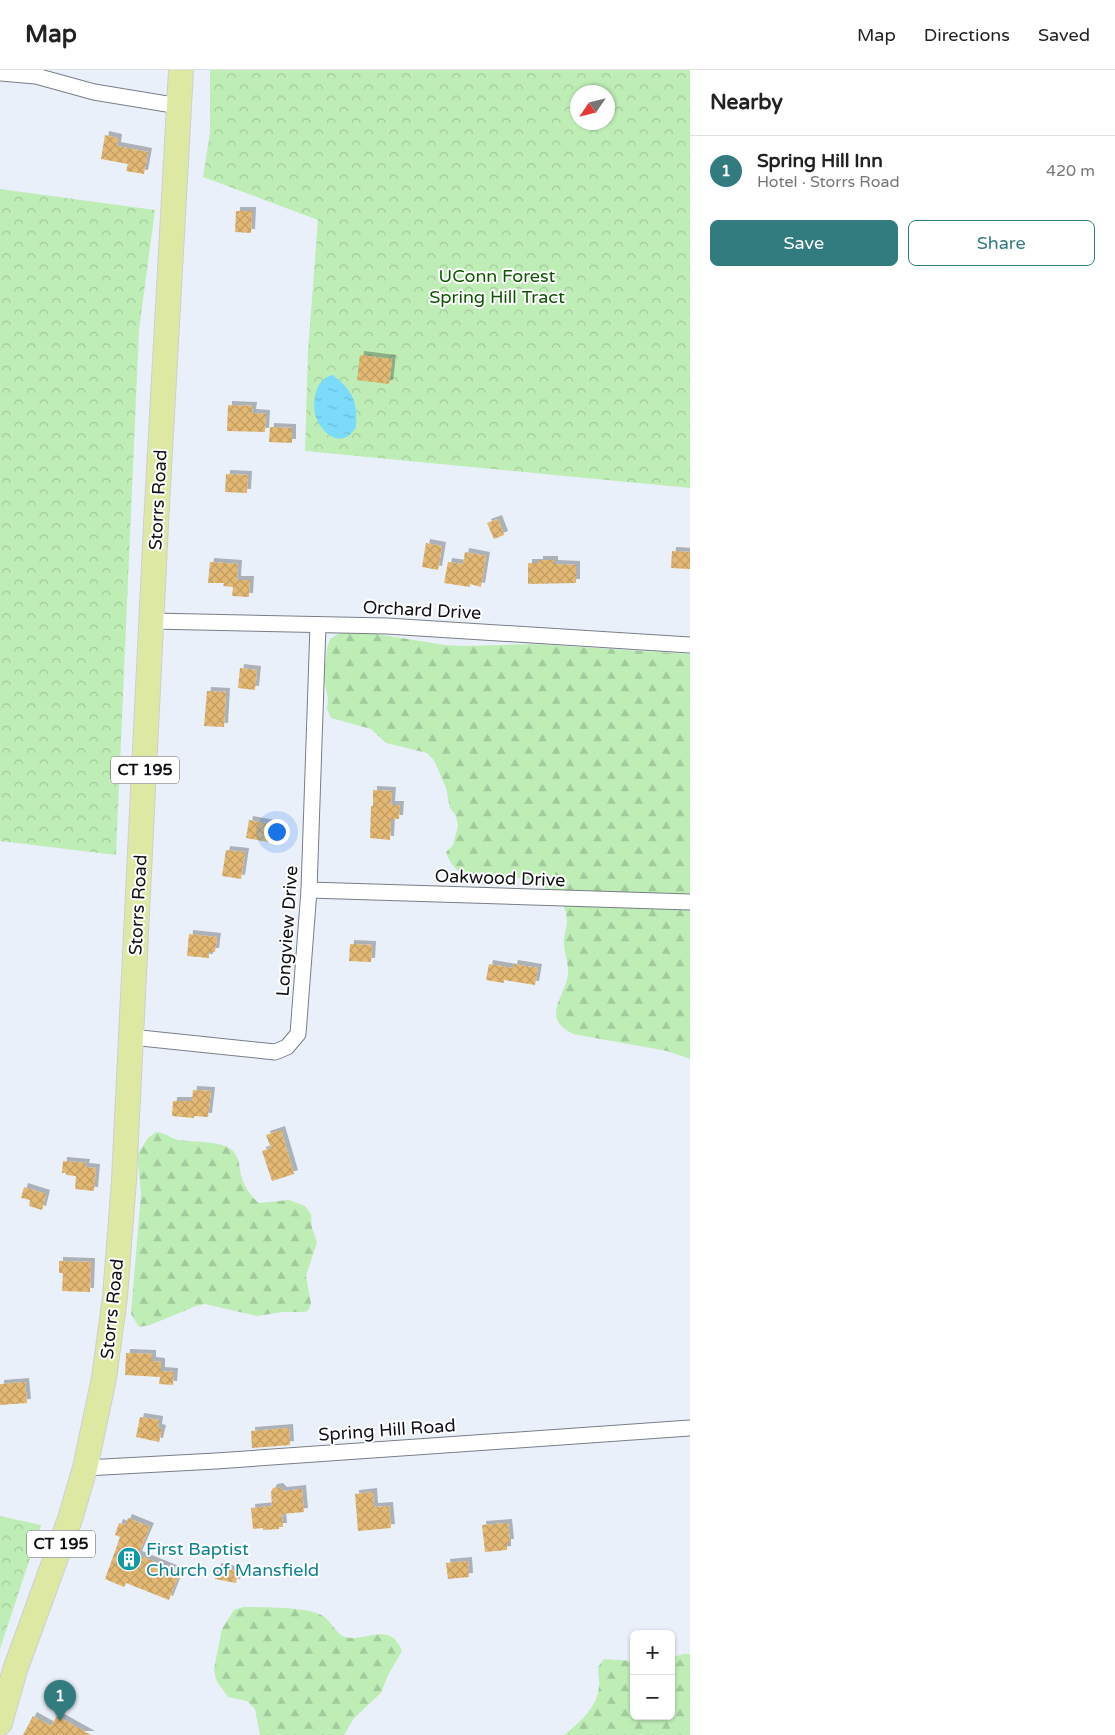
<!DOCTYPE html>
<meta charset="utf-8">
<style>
body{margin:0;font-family:"Varela Round",sans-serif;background:#f2f2f2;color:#222}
.controls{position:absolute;right:15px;bottom:15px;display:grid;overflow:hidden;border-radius:8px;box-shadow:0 1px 4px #0004}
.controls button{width:45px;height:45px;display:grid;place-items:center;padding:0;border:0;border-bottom:1px solid #e0e0e0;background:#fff;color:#222;font:25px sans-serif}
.compass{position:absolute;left:570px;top:15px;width:45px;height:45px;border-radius:50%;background:#fff;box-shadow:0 1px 4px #0004;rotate:235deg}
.you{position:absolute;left:276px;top:761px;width:18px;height:18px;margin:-12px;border:4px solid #fff;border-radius:50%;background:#1a73e8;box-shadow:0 0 0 8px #1a73e833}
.badge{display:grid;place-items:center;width:32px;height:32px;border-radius:50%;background:#327b7f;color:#fff;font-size:16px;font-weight:700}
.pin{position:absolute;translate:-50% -41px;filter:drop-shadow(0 1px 2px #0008)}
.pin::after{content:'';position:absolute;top:26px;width:18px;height:15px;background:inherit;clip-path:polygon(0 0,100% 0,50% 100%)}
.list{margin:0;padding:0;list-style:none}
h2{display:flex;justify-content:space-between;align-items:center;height:65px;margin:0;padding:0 20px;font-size:21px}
h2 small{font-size:16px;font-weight:400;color:#767676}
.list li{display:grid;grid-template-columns:32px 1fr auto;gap:15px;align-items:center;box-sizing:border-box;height:70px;padding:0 20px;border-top:1px solid #e0e0e0}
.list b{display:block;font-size:19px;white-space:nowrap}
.list p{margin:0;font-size:16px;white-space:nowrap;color:#767676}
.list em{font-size:16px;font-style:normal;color:#767676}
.actions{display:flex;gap:10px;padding:15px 20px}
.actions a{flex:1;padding:11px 0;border:1px solid #327b7f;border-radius:8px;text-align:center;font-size:18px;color:#327b7f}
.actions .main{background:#327b7f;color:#fff}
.map{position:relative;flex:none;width:690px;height:1665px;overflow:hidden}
header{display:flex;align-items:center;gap:30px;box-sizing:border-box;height:70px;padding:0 25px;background:#fff;border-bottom:1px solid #e0e0e0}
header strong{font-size:24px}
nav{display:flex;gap:28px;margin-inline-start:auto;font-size:18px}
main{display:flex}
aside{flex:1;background:#fff}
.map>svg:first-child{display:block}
</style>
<header>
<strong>Map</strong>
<nav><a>Map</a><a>Directions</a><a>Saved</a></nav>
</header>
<main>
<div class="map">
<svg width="690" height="1665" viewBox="0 0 690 1665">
<defs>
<pattern id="forest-firs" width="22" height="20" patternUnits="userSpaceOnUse" patternTransform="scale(1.25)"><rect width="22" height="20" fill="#beedb6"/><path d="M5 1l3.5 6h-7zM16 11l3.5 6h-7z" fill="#a2ca9c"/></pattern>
<pattern id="park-crowns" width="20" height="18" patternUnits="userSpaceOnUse" patternTransform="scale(1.25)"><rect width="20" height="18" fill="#beedb6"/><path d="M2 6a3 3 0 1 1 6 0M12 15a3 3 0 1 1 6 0" fill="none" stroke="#a2ca9c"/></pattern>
<pattern id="water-ripples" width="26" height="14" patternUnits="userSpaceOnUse" patternTransform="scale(1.25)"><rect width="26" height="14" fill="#7cdbfb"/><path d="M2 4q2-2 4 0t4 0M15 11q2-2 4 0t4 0" fill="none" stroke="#6abbd6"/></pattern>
<pattern id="building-cross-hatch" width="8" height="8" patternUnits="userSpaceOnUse" patternTransform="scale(1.25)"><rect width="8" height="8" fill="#e2b873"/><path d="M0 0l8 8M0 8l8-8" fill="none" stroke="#c19d63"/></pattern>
<filter id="shadow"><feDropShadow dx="4" dy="-4" stdDeviation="0" flood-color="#0004"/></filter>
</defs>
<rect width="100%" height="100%" fill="#eaf0fa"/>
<g fill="url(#forest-firs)">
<path d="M358 561 445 575 464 576 533 574 690 584V989L667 981 573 964C541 948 563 930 568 905 569 895 565 886 564 875 563 868 566 860 567 853 568 827 544 814 522 809 506 805 497 800 482 811 465 808 451 799 446 782L453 775 458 756 456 746 450 738 446 718 434 690 427 683 386 673 371 659 331 648 327 639 328 629 324 609 327 578 330 569 338 564Z"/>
<path d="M156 1062C164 1062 170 1068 178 1070 193 1073 228 1069 236 1085 240 1091 239 1100 242 1108 244 1116 252 1128 259 1133L289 1130 305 1136 311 1144 312 1158 317 1172 306 1206 311 1234 309 1239 306 1242H282L257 1246 205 1234 196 1236 150 1255 139 1257 131 1244 141 1123 137 1085 148 1068Z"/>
<path d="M243 1537C259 1537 311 1537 323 1546 331 1551 336 1564 345 1567 365 1573 390 1550 402 1581L388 1605 381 1623 354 1648 344 1665H260L255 1639 247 1631 228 1627 216 1610 214 1599 222 1559 234 1540Z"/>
<path d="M683 1584H690V1665H564C579 1653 597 1638 599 1617 600 1611 598 1604 598 1597L604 1589 634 1591V1646H671V1588Z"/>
</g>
<g fill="url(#park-crowns)" fill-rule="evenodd">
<path d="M210 0H690V418L305 381 308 281 318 150 203 107 210 63ZM578 22H608V52H578Z"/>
<polygon points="0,119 155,140 139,260 116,785 0,771"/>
<polygon points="0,1446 41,1455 0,1579"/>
</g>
<path fill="url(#water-ripples)" d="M333 305C353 321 358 332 356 357 354 360 351 364 348 366 334 376 317 356 315 343 312 329 317 307 333 305Z"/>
<g fill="url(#building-cross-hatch)" filter="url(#shadow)">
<polygon points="105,65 118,68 117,76 148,82 144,104 126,101 128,94 101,89"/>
<polygon points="236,141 252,141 251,163 235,162"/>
<polygon points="360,285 392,289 389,314 357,310"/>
<polygon points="228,335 253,336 252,343 266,344 265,362 227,361"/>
<polygon points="270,357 292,358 292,373 269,372"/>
<polygon points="226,404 248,405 247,423 225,422"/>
<polygon points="498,449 504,465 494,469 487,453"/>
<polygon points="426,473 442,476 438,500 422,497"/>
<polygon points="672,481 690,482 690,499 671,498"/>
<polygon points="465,482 486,486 481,517 470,514 470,517 444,513 448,492 463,494"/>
<polygon points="539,490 554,490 554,494 576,495 576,513 528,514 528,493 539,493"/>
<polygon points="210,492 238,494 237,510 250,510 249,527 232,526 233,517 223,516 224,513 208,513"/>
<polygon points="240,598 257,600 255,620 238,618"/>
<polygon points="207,621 226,622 224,657 204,656"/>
<polygon points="373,720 392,721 391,735 400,735 399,749 391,749 390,770 370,768 371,736 373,736"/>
<polygon points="249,750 271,754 268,772 246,768"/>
<polygon points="226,780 245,782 241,809 222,806"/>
<polygon points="189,864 217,867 215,882 209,882 209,888 187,886"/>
<polygon points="350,874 372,875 371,892 349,891"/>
<polygon points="489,894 513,898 514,894 538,898 535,915 504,910 504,913 486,910"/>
<polygon points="193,1020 211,1021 208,1047 194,1046 194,1048 172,1046 173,1031 192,1031"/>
<polygon points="281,1060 294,1104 272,1111 262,1081 271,1078 266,1065"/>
<polygon points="63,1091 86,1093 85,1097 96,1098 94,1121 75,1119 76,1106 66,1105 66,1103 62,1103"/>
<polygon points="24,1117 46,1124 42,1140 29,1136 30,1130 21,1128"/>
<polygon points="59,1191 91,1192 90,1222 62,1221 63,1203 59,1203"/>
<polygon points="126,1283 152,1284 152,1291 161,1292 161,1301 174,1302 173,1315 159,1314 160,1307 125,1305"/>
<polygon points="25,1312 27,1333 0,1335 0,1314"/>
<polygon points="140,1347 159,1350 158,1358 162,1359 159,1372 136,1367"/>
<polygon points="289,1358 290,1375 252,1378 251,1361"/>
<polygon points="279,1417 283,1421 302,1419 304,1442 282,1444 283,1457 279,1457 279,1459 263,1460 263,1458 253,1459 251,1438 272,1436 271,1422 273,1418"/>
<polygon points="373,1422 374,1437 389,1436 391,1458 358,1461 355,1424"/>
<polygon points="128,1448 150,1457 138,1485 180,1502 169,1530 126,1513 124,1517 105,1509 120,1467 115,1465 119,1453 125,1455"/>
<polygon points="508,1453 510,1473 507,1473 507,1480 485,1482 482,1455"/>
<polygon points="468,1491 469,1507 448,1509 446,1493"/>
<polygon points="217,1497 238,1501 236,1513 215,1509"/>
<polygon points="33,1646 51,1656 57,1646 91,1665 23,1665"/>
</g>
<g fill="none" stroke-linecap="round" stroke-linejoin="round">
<g stroke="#787e86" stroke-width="17">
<g id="minor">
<polyline points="0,3 36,6 94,22 179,36"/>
<polyline points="152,551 387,556 690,575"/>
<polyline points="309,820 690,832"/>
<polyline points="131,967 275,982 287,977 298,964 309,820 318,555"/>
<polyline points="85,1398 216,1391 690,1358"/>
</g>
</g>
<g stroke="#cfcfd0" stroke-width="26">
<polyline id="primary" points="0,1653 15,1600 70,1449 85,1398 104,1308 115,1227 124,1110 156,454 181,0"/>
</g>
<use href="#minor" stroke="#fff" stroke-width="15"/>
<use href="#primary" stroke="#dde9a3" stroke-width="24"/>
</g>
<defs>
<g id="building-disc" transform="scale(1.25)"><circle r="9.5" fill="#0f9aa8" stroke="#fff"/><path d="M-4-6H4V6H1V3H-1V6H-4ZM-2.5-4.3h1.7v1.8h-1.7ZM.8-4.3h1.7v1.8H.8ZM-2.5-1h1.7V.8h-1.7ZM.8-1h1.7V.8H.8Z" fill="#fff"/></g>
</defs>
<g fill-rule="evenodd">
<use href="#building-disc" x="129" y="1489"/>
</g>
<g text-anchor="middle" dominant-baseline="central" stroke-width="4" stroke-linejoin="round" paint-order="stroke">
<g fill="#fff" stroke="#57585a" stroke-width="1">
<rect x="111" y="686.5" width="68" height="27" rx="4"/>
<rect x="27" y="1460.5" width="68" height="27" rx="4"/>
</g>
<g font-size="16" font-weight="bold" fill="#0f1114">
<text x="145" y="700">CT 195</text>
<text x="61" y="1474">CT 195</text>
</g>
<g font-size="18" fill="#0d5500" stroke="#fff">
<text x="497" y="206">UConn Forest<tspan x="497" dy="21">Spring Hill Tract</tspan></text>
</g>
<g font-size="18" fill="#0f1114" stroke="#fff">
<text transform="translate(158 430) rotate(-87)">Storrs Road</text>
<text transform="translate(422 540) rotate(3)">Orchard Drive</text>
<text transform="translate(500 808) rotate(2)">Oakwood Drive</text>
<text transform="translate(138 835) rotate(-87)">Storrs Road</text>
<text transform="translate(287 861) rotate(-86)">Longview Drive</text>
<text transform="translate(112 1239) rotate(-84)">Storrs Road</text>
<text transform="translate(387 1360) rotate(-4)">Spring Hill Road</text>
</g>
<g font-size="18" fill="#0d838f" stroke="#fff" text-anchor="start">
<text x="146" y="1479">First Baptist<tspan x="146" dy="21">Church of Mansfield</tspan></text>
</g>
</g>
</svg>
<div class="controls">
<button>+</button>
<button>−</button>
</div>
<svg class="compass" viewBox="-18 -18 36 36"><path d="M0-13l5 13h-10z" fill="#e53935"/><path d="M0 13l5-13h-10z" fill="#767676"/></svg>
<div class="you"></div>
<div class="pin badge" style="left:60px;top:1651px">1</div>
</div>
<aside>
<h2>Nearby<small></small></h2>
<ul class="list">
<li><span class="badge">1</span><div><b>Spring Hill Inn</b><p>Hotel · Storrs Road</p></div><em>420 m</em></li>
</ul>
<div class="actions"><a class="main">Save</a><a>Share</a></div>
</aside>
</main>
